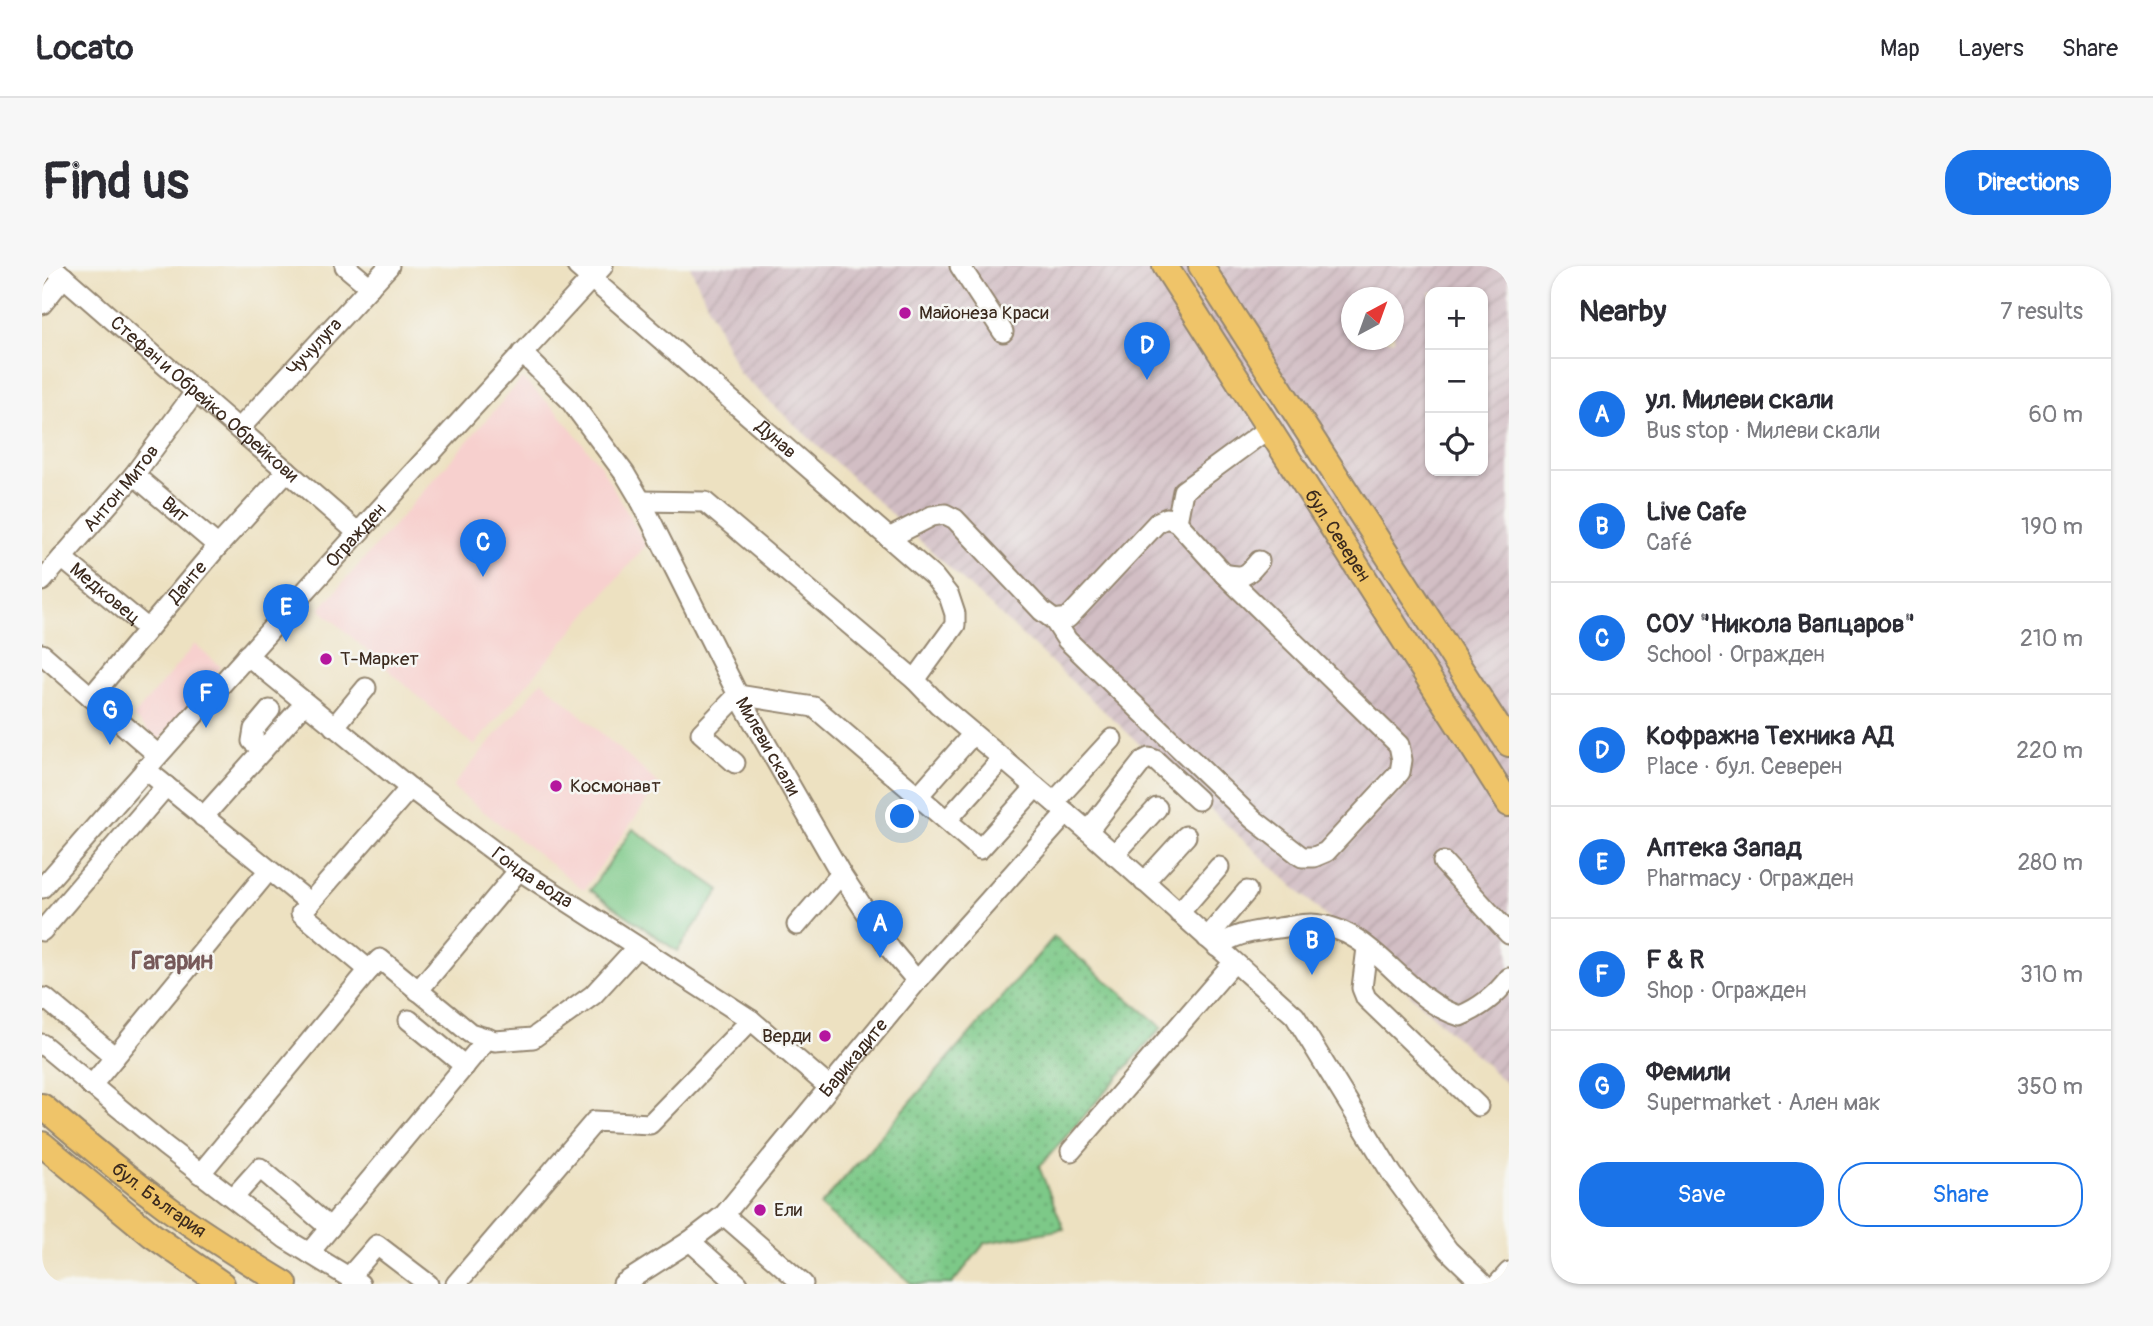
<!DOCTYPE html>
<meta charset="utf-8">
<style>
body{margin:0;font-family:Pangolin,sans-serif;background:#f7f7f7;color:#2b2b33}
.controls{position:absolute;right:21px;top:21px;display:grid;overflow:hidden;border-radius:14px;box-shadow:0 2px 5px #0004}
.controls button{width:63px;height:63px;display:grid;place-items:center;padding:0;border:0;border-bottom:2px solid #e1e1e2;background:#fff;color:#2b2b33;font:35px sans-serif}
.compass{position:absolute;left:1299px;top:21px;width:63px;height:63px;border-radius:50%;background:#fff;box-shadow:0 2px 5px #0004;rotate:41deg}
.you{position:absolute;left:861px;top:551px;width:24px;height:24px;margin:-18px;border:5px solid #fff;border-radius:50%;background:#1a73e8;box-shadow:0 0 0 10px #1a73e833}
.badge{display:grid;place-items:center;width:46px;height:46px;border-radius:50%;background:#1a73e8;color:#fff;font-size:23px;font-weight:700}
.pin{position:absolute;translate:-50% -58px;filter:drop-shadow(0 2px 4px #0008)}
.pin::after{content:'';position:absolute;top:37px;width:24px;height:21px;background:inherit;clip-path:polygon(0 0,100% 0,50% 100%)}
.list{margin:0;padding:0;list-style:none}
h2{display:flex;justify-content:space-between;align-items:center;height:91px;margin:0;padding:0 28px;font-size:30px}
h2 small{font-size:23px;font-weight:400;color:#7c7c81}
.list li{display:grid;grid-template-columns:46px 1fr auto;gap:21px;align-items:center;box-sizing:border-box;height:112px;padding:0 28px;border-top:2px solid #e1e1e2}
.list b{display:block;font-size:26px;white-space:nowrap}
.list p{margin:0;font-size:23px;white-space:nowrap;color:#7c7c81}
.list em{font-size:23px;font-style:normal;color:#7c7c81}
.actions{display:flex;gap:14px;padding:21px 28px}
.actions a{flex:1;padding:16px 0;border:2px solid #1a73e8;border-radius:28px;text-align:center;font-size:24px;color:#1a73e8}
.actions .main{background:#1a73e8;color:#fff}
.icon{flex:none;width:38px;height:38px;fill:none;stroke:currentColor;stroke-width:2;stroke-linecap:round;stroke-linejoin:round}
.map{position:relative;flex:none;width:1467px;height:1018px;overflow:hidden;border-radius:28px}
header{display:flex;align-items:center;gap:42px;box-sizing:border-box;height:98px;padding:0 35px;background:#fff;border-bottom:2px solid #e1e1e2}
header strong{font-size:33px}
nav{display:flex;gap:38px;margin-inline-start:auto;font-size:24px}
.intro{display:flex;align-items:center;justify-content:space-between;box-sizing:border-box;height:168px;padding:0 42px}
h1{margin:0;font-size:49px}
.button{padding:18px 32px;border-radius:28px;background:#1a73e8;color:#fff;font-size:24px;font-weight:700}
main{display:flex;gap:42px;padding:0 42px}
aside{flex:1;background:#fff;border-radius:28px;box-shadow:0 2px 5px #0004}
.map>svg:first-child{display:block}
</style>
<header>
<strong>Locato</strong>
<nav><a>Map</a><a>Layers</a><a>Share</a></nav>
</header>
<div class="intro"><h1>Find us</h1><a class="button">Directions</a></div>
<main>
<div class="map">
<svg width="1467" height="1018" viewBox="0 0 1467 1018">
<defs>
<pattern id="industrial-furrows" width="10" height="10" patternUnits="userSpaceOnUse" patternTransform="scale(1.75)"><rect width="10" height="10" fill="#d2bec4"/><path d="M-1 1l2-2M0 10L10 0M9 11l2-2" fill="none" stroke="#b5a3a8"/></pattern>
<pattern id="park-dots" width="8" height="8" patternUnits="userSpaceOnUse" patternTransform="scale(1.75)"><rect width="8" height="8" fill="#7dc988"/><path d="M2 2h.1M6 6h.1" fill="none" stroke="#68a36f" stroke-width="1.8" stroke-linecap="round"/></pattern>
</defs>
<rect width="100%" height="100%" fill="#f6f6f2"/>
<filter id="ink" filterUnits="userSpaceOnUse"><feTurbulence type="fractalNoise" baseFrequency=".0143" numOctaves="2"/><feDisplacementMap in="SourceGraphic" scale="14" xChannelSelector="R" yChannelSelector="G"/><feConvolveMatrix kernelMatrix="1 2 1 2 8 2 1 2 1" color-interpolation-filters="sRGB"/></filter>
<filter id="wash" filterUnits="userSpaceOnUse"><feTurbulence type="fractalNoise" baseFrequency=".00686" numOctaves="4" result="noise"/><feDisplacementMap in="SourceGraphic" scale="28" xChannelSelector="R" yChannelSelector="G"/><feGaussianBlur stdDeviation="1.57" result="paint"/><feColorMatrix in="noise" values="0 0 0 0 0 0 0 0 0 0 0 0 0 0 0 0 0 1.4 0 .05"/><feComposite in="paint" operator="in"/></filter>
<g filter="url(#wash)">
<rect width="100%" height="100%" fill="#ede1c1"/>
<g fill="#f7d0ce">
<polygon points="480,113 515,145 558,199 604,279 432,480 278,343"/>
<polygon points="153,378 179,401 117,474 91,451"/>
<polygon points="500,415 617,518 542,624 410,521"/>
</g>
<path fill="url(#industrial-furrows)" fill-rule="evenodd" d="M648 0H1467V820L697 107ZM1388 26H1441V205H1388ZM1310 32H1352V74H1310Z"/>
<polygon fill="url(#park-dots)" stroke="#5c7a53" stroke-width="2" points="1012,671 1120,761 997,901 1022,963 943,977 910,1018 870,1018 778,940"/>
<polygon fill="#7dc988" stroke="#5c7a53" stroke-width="2" points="591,563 678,624 635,685 548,624"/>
</g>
<g filter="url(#ink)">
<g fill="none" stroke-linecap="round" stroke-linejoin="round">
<g stroke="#948670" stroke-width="23">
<g id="minor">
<path id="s1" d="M9 0 315 266"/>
<polyline points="303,0 328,21"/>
<path id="s2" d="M535 0 892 311 907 330 913 348V359L873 414 896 438 1046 565 1253 750 1350 908 1406 984 1441 1018"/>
<polyline points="918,0 961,66"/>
<polyline points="0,38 22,11"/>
<path id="s3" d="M480 87 527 133 583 208 599 235 696 429 799 608 849 684 875 715"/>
<path id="s4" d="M198 162 347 0"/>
<path id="s5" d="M92 209 176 280"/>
<polyline points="599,235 663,236 873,414"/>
<polyline points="1135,256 1141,225 1227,162"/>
<polyline points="847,272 890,250 903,248 913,253 1000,345 1012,354 1025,374 1211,553 1260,591 1272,591 1284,586 1358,506 1360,494 1357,479 1182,308 1135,256 1125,252 1116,256 1026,352 1012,354"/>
<path id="s6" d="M20 292 106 363"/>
<path d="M1182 308C1202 312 1204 311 1217 295"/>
<path id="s7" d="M0 315 92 209 154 125"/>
<polyline points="0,388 116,489"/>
<path id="s8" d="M205 389 368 522 477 604 709 754 787 821"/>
<path id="s9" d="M49 431 176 280 245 205"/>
<polyline points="292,461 324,422"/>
<polyline points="221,484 210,475 212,463 228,444"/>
<polyline points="693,497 659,467 696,429 772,441 938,583 994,521"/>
<polyline points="103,503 268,637"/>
<polyline points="368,522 259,647 327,704 338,693 428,767 453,775 491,772 551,729 595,681"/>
<polyline points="877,529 931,468"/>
<polyline points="1012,536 1070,473"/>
<polyline points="161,551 263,437"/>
<polyline points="905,554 961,492"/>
<polyline points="1046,565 1101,495 1107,492 1113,494 1156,534"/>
<polyline points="1072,589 1115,542"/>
<polyline points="1401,596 1467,668"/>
<polyline points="1102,616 1144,570"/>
<path id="s10" d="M0 622C183 411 372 205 561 0"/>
<polyline points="1137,647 1177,601"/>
<polyline points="755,659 799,608"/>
<polyline points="0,665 124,520"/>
<polyline points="1165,672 1205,625"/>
<path d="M1175 681C1195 666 1213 666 1236 662 1247 661 1258 658 1269 658 1332 660 1361 733 1418 750 1438 742 1454 729 1467 712"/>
<polyline points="1325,682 1320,722 1324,732 1436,840"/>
<polyline points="376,725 477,604"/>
<polyline points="0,736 3,732 73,791"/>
<polyline points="367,754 423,800"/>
<polyline points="0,778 123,880 244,973 318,1018"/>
<polyline points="49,820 227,604"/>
<polyline points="1029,885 1192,696"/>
<polyline points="158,908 327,704"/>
<polyline points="191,932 218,902 288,962"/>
<polyline points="682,949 761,1018"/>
<polyline points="648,975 696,1018"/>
<polyline points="267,987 446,772"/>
<polyline points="307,1011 335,979 386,1018"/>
<polyline points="414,1018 553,855 608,858 709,754"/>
<path id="s11" d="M581 1018 648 975 682 949 875 715 1025 547"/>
<polyline points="1456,1018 1467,1006"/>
</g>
</g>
<g stroke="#948670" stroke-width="28">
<g id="major">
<path id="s12" d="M1123 0 1467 538"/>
<polyline points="1159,0 1467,478"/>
<path id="s13" d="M0 840C42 876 85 912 130 945 166 971 205 995 243 1018"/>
<polyline points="0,878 110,969 180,1018"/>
</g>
</g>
<use href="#minor" stroke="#fff" stroke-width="19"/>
<use href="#major" stroke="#efc469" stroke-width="24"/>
</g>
</g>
<g fill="#b5179e" stroke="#f6f6f2" stroke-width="2.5">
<circle cx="863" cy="47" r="7"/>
<circle cx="284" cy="393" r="7"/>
<circle cx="514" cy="520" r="7"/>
<circle cx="783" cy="770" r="7"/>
<circle cx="718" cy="944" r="7"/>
</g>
<g text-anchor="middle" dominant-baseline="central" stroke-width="5" stroke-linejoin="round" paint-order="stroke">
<g font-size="19" fill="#3b2a1e" stroke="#f6f6f2" text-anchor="start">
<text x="877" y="47">Майонеза Краси</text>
<text x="298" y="393">Т-Маркет</text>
<text x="528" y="520">Космонавт</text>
<text x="769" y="770" text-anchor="end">Верди</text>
<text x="732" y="944">Ели</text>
</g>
<g font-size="19" fill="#3b2a1e" stroke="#f6f6f2">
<text stroke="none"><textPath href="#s4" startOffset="110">Чучулуга</textPath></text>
<text stroke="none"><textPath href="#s1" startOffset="203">Стефан и Обрейко Обрейкови</textPath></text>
<text stroke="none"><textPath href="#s2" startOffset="264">Дунав</textPath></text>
<text stroke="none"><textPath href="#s7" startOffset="122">Антон Митов</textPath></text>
<text stroke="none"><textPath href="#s5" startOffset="54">Вит</textPath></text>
<text stroke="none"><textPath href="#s10" startOffset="472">Огражден</textPath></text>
<text stroke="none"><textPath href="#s12" startOffset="320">бул. Северен</textPath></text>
<text stroke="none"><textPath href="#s9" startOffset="150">Данте</textPath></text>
<text stroke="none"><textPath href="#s6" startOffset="56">Медковец</textPath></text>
<text stroke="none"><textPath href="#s3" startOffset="467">Милеви скали</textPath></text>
<text stroke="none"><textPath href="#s8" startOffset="362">Гонда вода</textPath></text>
<text stroke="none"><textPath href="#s11" startOffset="326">Барикадите</textPath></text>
<text stroke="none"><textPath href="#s13" startOffset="150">бул. България</textPath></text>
</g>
<g font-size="26" font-weight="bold" fill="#775959" stroke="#f6f6f2">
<text x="130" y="695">Гагарин</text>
</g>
</g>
</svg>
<div class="controls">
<button>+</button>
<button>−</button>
<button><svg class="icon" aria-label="locate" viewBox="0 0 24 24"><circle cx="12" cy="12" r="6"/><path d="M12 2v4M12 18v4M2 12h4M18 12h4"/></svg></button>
</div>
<svg class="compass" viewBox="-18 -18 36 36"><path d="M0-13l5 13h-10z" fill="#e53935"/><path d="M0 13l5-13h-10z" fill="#7c7c81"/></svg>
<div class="you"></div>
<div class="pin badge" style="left:838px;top:692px">A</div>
<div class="pin badge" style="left:1270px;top:709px">B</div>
<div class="pin badge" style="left:441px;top:311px">C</div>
<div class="pin badge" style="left:1105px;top:114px">D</div>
<div class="pin badge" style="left:244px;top:376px">E</div>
<div class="pin badge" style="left:164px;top:462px">F</div>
<div class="pin badge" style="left:68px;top:479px">G</div>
</div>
<aside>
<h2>Nearby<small>7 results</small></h2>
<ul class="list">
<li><span class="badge">A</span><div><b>ул. Милеви скали</b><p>Bus stop · Милеви скали</p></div><em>60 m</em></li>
<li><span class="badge">B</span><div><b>Live Cafe</b><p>Café</p></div><em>190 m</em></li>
<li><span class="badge">C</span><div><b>СОУ &quot;Никола Вапцаров&quot;</b><p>School · Огражден</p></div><em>210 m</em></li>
<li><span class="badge">D</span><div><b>Кофражна Техника АД</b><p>Place · бул. Северен</p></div><em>220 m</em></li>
<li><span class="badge">E</span><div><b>Аптека Запад</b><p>Pharmacy · Огражден</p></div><em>280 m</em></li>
<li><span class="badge">F</span><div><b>F &amp; R</b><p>Shop · Огражден</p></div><em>310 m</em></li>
<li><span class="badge">G</span><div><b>Фемили</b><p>Supermarket · Ален мак</p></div><em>350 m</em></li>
</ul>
<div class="actions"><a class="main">Save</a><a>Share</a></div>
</aside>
</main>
